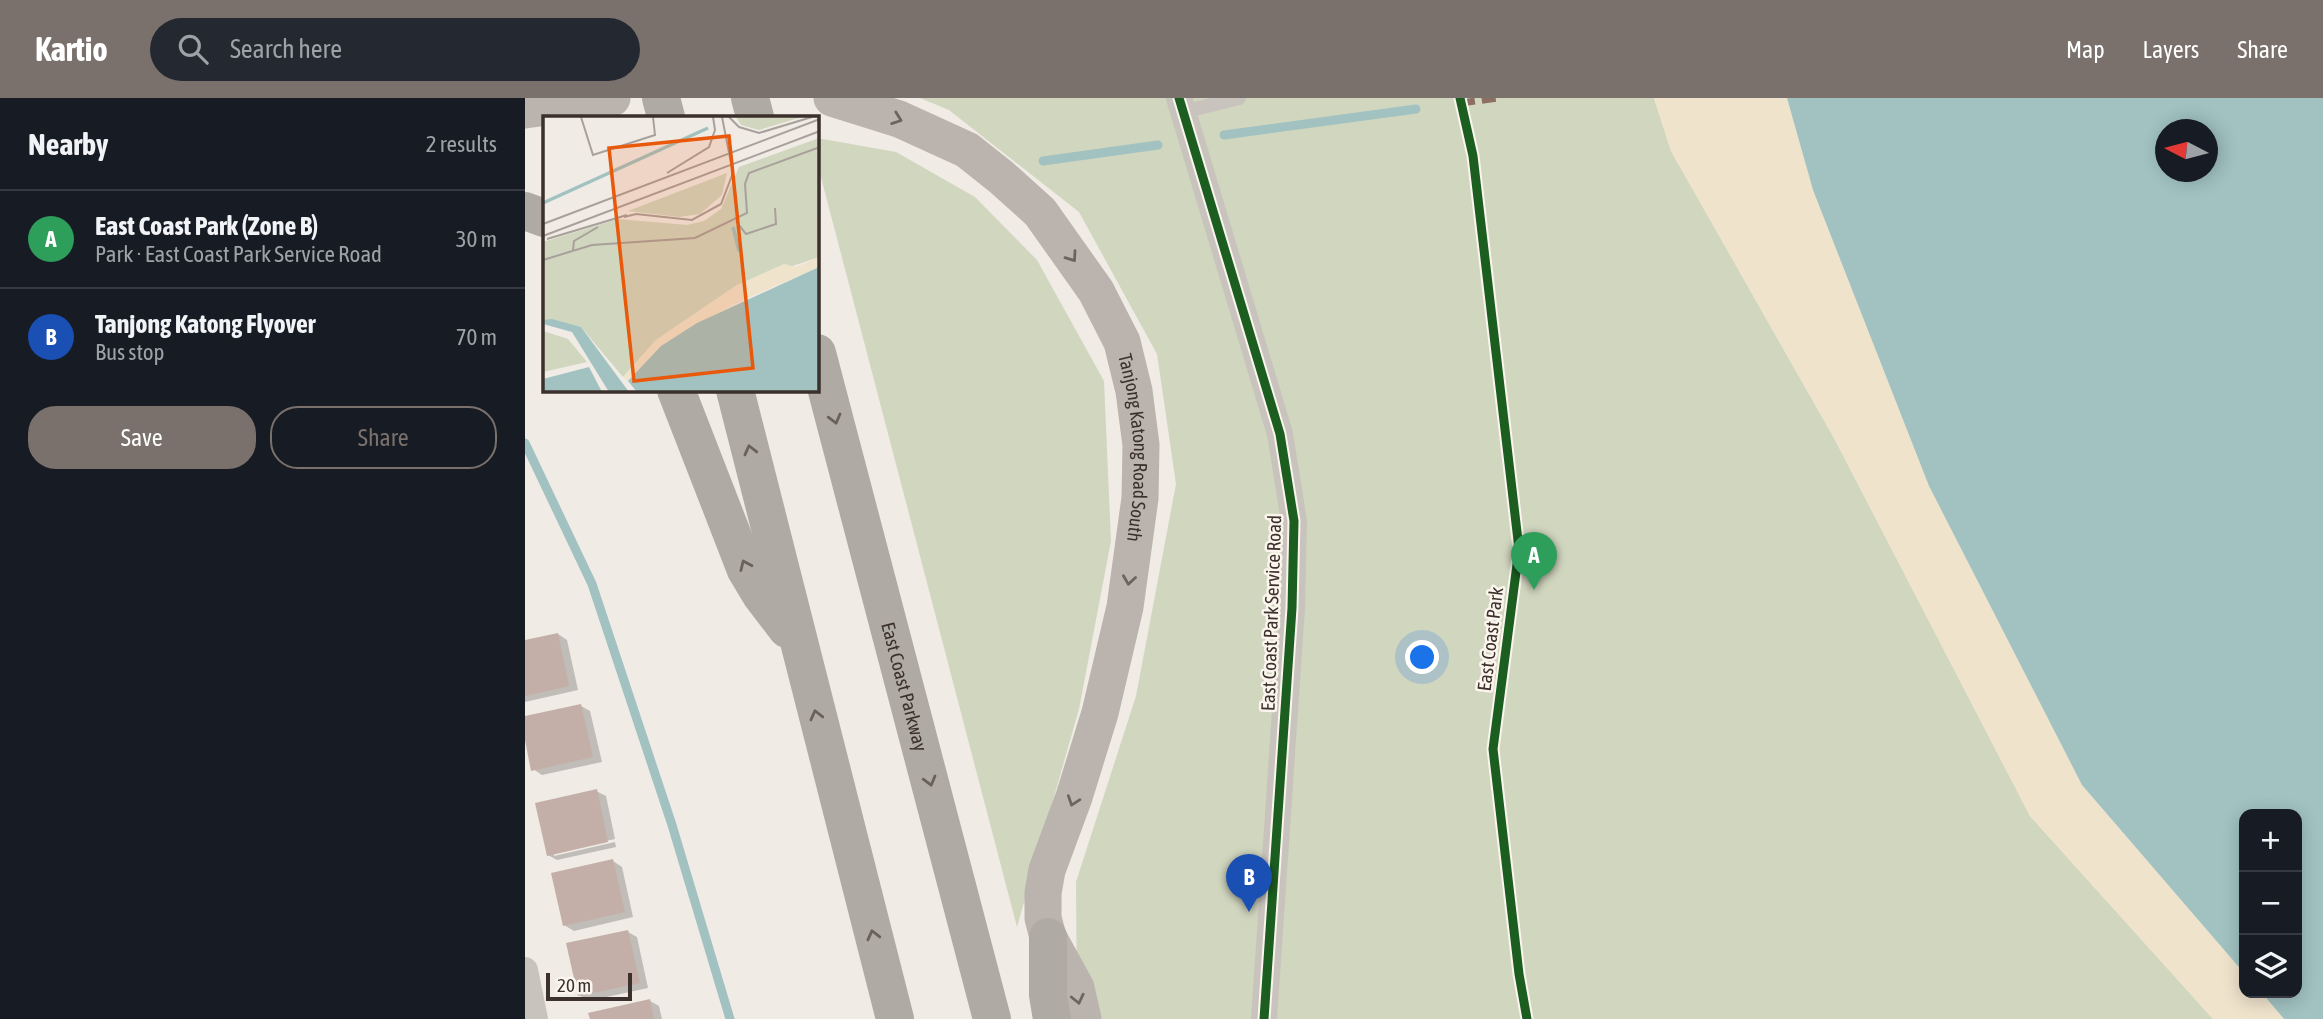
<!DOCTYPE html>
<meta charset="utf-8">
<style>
body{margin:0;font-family:"Asap Condensed",sans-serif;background:#242831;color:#f1f3f6}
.controls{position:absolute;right:21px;bottom:21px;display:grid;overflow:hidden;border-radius:14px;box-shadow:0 4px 18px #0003}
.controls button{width:63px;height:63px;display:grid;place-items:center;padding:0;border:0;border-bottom:2px solid #363941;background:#171b24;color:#f1f3f6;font:35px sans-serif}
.compass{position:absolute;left:1630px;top:21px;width:63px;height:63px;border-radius:50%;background:#171b24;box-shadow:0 4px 18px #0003;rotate:276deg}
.scale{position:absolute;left:21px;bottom:18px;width:86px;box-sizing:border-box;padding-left:7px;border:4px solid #3b302b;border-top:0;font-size:19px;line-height:24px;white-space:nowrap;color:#3b302b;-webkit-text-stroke:5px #fbf5ee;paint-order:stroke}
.you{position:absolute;left:898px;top:560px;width:24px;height:24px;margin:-18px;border:5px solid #fff;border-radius:50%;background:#1a73e8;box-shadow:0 0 0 10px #1a73e833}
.badge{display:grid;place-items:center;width:46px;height:46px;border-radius:50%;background:#7a716c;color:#fff;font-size:23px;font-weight:700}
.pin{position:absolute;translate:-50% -58px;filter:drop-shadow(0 2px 4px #0008)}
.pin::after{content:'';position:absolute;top:37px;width:24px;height:21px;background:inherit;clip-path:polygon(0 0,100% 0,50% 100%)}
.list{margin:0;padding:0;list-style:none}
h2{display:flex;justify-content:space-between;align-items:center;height:91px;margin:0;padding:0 28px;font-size:30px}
h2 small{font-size:23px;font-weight:400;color:#9ea1a6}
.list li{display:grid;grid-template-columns:46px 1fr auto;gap:21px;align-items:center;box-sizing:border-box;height:98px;padding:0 28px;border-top:2px solid #363941}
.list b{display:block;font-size:26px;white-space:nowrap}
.list p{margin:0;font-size:23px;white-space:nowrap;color:#9ea1a6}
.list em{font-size:23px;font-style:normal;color:#9ea1a6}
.actions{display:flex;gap:14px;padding:21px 28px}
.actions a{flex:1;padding:16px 0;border:2px solid #7a716c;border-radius:28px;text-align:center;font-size:24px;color:#7a716c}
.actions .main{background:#7a716c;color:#fff}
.icon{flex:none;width:38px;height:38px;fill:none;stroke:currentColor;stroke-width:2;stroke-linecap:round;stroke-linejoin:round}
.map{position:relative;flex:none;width:1798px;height:921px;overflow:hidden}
header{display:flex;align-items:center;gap:42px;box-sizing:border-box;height:98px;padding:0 35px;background:#7a716c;color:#fff}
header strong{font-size:33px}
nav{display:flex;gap:38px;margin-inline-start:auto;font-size:24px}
.search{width:490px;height:63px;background:#242831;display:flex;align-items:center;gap:18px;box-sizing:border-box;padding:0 24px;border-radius:38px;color:#9ea1a6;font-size:26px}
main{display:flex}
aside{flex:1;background:#171b24}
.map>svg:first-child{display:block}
</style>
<header>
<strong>Kartio</strong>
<div class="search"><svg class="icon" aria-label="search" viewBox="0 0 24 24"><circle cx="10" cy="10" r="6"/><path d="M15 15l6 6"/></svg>Search here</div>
<nav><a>Map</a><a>Layers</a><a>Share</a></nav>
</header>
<main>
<aside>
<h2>Nearby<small>2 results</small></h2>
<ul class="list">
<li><span class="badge" style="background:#2e9e5b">A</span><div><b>East Coast Park (Zone B)</b><p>Park · East Coast Park Service Road</p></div><em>30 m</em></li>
<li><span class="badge" style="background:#1a4fb4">B</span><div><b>Tanjong Katong Flyover</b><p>Bus stop</p></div><em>70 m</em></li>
</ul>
<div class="actions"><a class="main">Save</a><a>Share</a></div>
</aside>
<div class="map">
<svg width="1798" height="921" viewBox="0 0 1798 921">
<rect width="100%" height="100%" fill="#f0ebe5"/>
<g fill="#d1d6bf">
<polygon points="395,0 1129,0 1146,53 1309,340 1505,718 1688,921 554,921 552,909 551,784 611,598 651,386 632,256 554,114 424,12"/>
<polygon points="292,40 371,54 450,99 512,162 579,283 586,443 554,611 492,829 292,64"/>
</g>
<polygon fill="#efe3cc" points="1129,0 1262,0 1288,92 1404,388 1557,687 1719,875 1719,895 1737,895 1759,921 1688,921 1505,718 1309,340 1146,53"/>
<path fill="#a1c2c1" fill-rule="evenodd" d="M1262 0H1798V921H1759L1737 895H1772V716H1719V875L1557 687 1404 388 1288 92ZM1640 32H1682V74H1640Z"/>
<g fill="#0003">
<polygon points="33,536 42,542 53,592 0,604 0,544"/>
<polygon points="56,608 65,613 77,664 17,677 8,671 0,634 0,620"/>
<polygon points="71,693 81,698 90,741 29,754 29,758 90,744 91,749 32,762 23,757"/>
<polygon points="88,763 97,769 108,819 49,833 39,827"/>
<polygon points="103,834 112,839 123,890 63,903 54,897"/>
<polygon points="125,903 134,908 137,921 66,921"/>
</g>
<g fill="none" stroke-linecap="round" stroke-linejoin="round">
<g stroke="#a1c2c1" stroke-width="9">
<polyline points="699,37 891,11"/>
<polyline points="518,63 633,47"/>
<polyline points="0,345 67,486 147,727 205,921"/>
</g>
</g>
<g fill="#c3afa7">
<polygon points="33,535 44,588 0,598 0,542"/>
<polygon points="56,606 68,659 6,673 0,642 0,618"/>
<polygon points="72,691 83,744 22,758 10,705"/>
<polygon points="88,761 100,814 38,828 26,775"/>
<polygon points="103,832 115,885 53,898 41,845"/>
<polygon points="125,901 129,921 65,921 63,915"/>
</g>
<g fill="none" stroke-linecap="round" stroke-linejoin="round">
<polyline stroke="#c9c3be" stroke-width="14" points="658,14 714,0"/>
<g stroke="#c9c3be" stroke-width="26">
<polyline points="654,0 755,336 769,423 767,510 739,921"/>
<polyline points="0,872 10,921"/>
</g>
<g stroke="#bab3ae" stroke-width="37">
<path id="s1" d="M307 0 374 21 442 52 476 79 515 114 571 193 597 244 609 293 616 347 615 400 600 509 575 615 549 699 522 772 518 795V820L523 839 551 890 558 921"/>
<polyline points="0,12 87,0"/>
</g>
<g stroke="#afaaa4" stroke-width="38">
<polyline points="136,0 141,19"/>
<polyline points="225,0 230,19"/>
<polyline points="0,113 19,120"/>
<path id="s2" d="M292 255 467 921"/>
<polyline points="151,292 221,472 236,497 262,531"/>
<polyline points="210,292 370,921"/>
<polyline points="523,839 523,897 527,921"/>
</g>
<polyline stroke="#8d6e63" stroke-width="7" stroke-dasharray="14 7" stroke-linecap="butt" points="936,5 973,0"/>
<g stroke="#fbf5ee" stroke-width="13">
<g id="cycleway">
<polyline points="654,0 755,336 769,423 767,510 739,921"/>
<polyline points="935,0 948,58 994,451 968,651 994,876 1002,921"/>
</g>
</g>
<use href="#cycleway" stroke="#1b5e20" stroke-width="9"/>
</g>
<defs><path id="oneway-chevron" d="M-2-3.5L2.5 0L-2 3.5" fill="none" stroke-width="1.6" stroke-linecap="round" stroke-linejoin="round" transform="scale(1.75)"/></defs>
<g stroke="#6e645f">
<use href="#oneway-chevron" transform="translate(372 21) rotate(20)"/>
<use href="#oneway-chevron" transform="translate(547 159) rotate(55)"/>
<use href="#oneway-chevron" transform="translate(604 482) rotate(98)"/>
<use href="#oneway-chevron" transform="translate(548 703) rotate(109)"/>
<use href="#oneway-chevron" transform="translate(553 901) rotate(77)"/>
</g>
<g stroke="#69615b">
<use href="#oneway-chevron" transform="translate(310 321) rotate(75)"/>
<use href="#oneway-chevron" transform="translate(225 352) rotate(-104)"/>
<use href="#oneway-chevron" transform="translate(220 467) rotate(-114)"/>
<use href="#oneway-chevron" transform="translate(291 617) rotate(-104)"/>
<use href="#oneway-chevron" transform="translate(405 683) rotate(75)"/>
<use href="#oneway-chevron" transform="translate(348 837) rotate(-104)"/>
</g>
<g text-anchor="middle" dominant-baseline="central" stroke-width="5" stroke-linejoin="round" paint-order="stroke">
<g font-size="19" fill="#3b302b" stroke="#fbf5ee">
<text stroke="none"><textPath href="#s1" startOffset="502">Tanjong Katong Road South</textPath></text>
<text transform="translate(746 515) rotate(-88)">East Coast Park Service Road</text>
<text transform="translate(965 541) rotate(-83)">East Coast Park</text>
<text stroke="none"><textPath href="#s2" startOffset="345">East Coast Parkway</textPath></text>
</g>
</g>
<g transform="translate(18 18)">
<rect width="276" height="276" fill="#f0ebe5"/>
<path d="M193 1H259L216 14 198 9ZM276 22V141L194 169 113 224 80 261 38 211 0 204V126L75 103 144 109 161 105 178 93 196 51ZM184 57 179 79 157 98 136 101 85 95ZM0 215 25 223 44 246 0 256Z" fill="#d1d6bf"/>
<path d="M276 141V151L191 188 118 230 85 265 80 261 113 224 194 169 241 148 253 151Z" fill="#efe3cc"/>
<path d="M276 151V276H94L85 265 118 230 154 207ZM9 203 38 211 86 276H66L29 216 0 208V204ZM46 251 59 276H0V263Z" fill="#a1c2c1"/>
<path fill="none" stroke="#a1c2c1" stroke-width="3.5" d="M0 87 165 12M190 111 196 135"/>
<path fill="none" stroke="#a8a09b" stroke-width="2" d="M38 1 50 39 112 19 110 1M186 1 196 11 216 17 269 1M124 57 166 31 172 14 170 1M81 101 93 98 149 104 178 88 190 57 179 1M193 105 203 118 233 108 232 92M0 108 277 3M0 120 277 15M4 123 84 99M30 134 31 125 55 111M0 144 49 129 152 122 204 97 202 68 206 57 277 31"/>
<path fill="#e8590c" fill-opacity="0.15" stroke="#e8590c" stroke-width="3.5" d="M186 20 210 252 91 265 66 32Z"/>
<rect width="276" height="276" fill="none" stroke="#3b302b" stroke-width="3.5"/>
</g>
</svg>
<div class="controls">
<button>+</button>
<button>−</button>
<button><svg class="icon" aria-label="layers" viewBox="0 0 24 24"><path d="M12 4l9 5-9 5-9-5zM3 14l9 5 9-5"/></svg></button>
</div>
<svg class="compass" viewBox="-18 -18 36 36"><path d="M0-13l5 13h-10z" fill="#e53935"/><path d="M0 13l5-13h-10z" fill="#9ea1a6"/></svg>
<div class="scale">20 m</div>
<div class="you"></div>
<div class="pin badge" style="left:1009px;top:492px;background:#2e9e5b">A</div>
<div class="pin badge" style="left:724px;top:814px;background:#1a4fb4">B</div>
</div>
</main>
